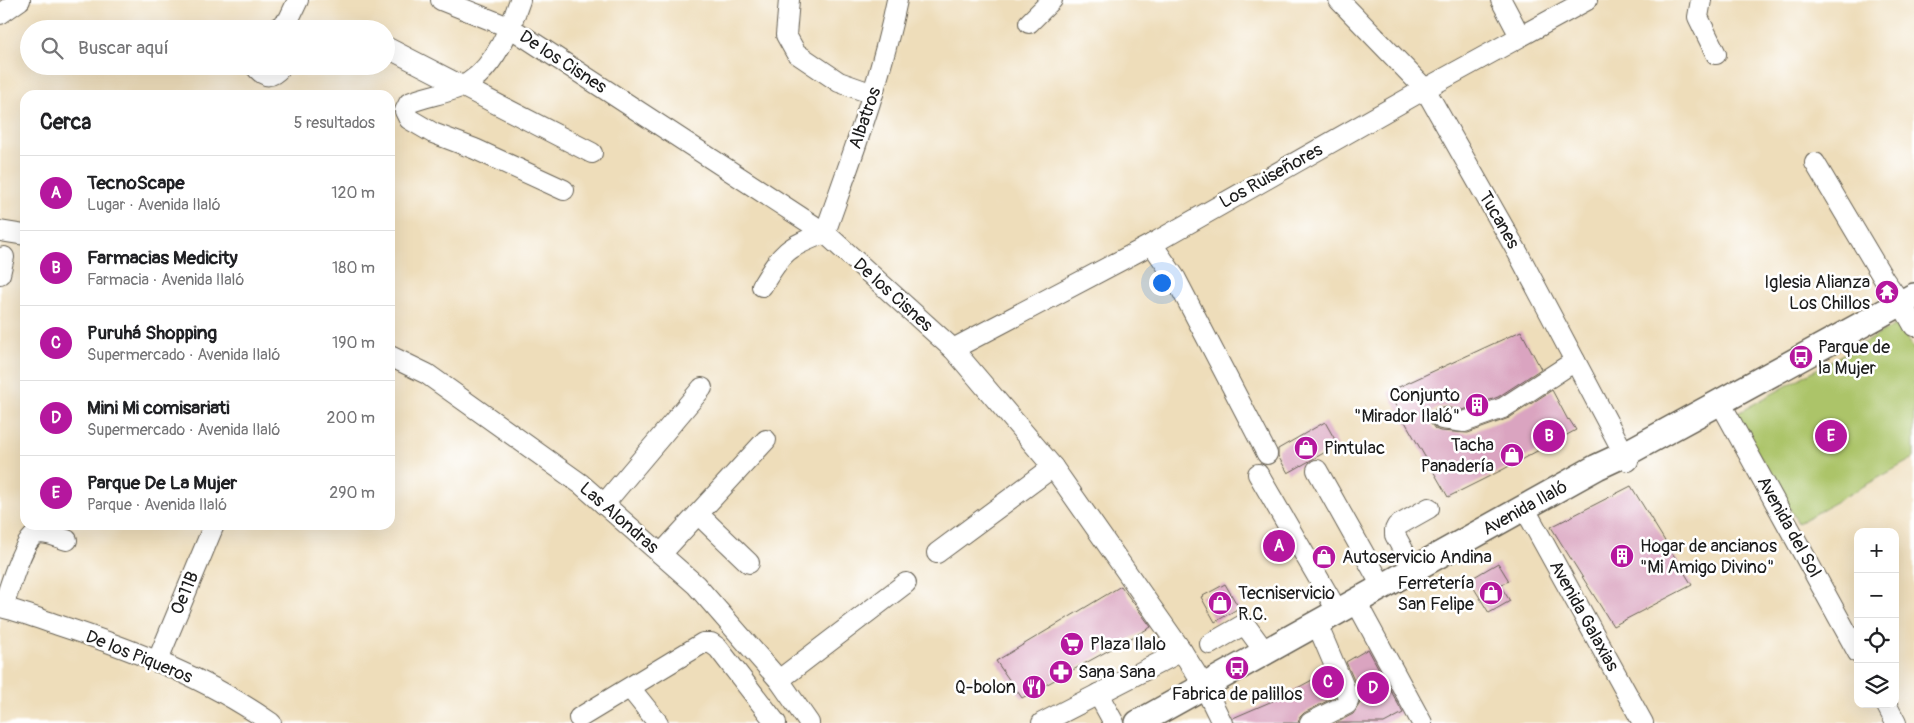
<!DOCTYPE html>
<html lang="es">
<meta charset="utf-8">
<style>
body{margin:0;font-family:Pangolin,sans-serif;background:#f2f2f2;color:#202124}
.controls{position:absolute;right:15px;bottom:15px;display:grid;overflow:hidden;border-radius:10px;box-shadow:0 5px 20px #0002}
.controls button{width:45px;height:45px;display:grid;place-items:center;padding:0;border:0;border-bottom:1px solid #e0e0e0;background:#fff;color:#202124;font:25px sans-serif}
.you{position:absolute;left:1161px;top:282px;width:18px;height:18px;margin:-12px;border:4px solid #fff;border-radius:50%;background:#1a73e8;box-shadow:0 0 0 8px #1a73e833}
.badge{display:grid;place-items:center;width:32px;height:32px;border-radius:50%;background:#b5179e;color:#fff;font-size:16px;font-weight:700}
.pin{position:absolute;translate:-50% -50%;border:2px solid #fff;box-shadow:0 1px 5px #0006}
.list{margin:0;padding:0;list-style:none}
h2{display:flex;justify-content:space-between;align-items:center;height:65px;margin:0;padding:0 20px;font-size:21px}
h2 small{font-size:16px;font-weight:400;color:#757577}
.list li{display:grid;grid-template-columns:32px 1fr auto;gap:15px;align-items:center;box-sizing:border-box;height:75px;padding:0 20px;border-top:1px solid #e0e0e0}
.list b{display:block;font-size:19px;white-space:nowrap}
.list p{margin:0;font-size:16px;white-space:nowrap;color:#757577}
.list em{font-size:16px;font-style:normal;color:#757577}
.icon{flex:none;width:28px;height:28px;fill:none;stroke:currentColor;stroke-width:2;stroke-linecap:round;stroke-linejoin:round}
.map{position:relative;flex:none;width:1914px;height:723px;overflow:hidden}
.search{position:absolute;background:#fff;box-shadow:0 5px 20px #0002;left:20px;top:20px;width:375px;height:55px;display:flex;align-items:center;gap:12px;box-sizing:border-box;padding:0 18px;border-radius:28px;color:#757577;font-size:19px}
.panel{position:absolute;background:#fff;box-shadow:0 5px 20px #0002;left:20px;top:90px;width:375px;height:440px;border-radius:15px}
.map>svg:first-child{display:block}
</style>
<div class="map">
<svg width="1914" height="723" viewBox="0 0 1914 723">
<rect width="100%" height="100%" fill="#fff"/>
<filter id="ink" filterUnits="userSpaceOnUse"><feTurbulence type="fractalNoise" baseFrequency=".02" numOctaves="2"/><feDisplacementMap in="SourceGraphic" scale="10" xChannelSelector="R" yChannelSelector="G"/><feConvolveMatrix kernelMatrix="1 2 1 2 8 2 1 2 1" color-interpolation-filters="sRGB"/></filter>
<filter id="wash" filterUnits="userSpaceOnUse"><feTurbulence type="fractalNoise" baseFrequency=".0096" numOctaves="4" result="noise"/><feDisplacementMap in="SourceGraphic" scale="20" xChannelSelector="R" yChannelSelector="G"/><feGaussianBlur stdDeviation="1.12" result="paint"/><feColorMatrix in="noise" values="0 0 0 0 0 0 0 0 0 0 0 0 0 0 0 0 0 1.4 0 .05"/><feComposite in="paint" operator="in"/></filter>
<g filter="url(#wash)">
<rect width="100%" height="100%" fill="#eeddba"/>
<polygon fill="#acc469" stroke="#647042" points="1899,323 1914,350 1914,458 1798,523 1736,414"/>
<g id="blocks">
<g fill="#daa4c0">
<polygon points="1521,331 1541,369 1498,397 1463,410 1444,407 1437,408 1432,412 1430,417 1431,424 1435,429 1440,431 1468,433 1509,418 1552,390 1568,420 1569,419 1576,430 1502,470 1448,497 1388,392"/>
<polygon points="1325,422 1338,445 1288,473 1278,456 1278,449"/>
<polygon points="1631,486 1692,585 1613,626 1551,527"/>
<polygon points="1280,535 1289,551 1272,561 1263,545"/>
<polygon points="1328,547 1335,559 1325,566 1317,553"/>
<polygon points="1498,563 1509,581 1500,585 1510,601 1489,613 1469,580"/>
<polygon points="1225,584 1239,608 1215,622 1201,597"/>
<polygon points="1121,586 1151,627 1022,698 996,661"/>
<polygon points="1368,649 1403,713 1384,723 1336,723 1353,714 1360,703 1360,694 1346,662"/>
<polygon points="1325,673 1335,697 1304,713 1300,717 1298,723 1234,723 1233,718 1277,699"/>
</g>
</g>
</g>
<g filter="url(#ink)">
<use href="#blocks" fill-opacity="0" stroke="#666053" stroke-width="1"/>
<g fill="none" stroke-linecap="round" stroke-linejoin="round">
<g stroke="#666053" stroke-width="22">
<g id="minor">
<polyline points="441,0 511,28 825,233 953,349 1053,467 1182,651 1204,686 1222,723"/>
<path d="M520 0C510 30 492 74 460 87 444 94 426 96 409 103L405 111 409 119 433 133 475 149 564 190"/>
<polyline points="789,0 786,35 796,53 839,82 873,94"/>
<polyline points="1339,0 1425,89 1518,253 1628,461"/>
<polyline points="1501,0 1520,36"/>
<polyline points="1701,0 1698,17 1716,54"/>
<polyline points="0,14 20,0"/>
<polyline points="1029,23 1052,0"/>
<polyline points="276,29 288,21 298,0"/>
<polyline points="386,47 592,153"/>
<path d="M255 66C265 79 272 78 282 66"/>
<polyline points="1815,163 1885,281 1901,303 1914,326"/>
<polyline points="0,231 25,235"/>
<polyline points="1152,244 1176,279 1267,454"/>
<polyline points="0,274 4,257"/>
<path d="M762 286C783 251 787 247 825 233 852 156 881 80 897 0"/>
<polyline points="953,349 1152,244 1425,89 1587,0"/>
<polyline points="390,356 427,374 581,484 696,585 779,680 809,723"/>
<polyline points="1720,402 1858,653"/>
<polyline points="1442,419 1464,422 1503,408 1575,361"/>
<polyline points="1317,470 1382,586"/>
<polyline points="1258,474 1338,612"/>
<polyline points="604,504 702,388"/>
<polyline points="1525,509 1643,723"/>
<polyline points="698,514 749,563"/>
<polyline points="937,553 1053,467"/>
<polyline points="661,554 766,440"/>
<polyline points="1414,570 1395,535 1395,530 1397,526 1429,508"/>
<path d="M0 607C20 611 39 619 58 625 131 649 208 678 271 723"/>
<path d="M3 607C8 593 23 538 37 534 46 531 58 538 67 540"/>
<polyline points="1360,609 1422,723"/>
<polyline points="1210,644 1243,625 1246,626 1265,652"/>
<polyline points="157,662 214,525"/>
<polyline points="779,680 906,583"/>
<polyline points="630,688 658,723"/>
<polyline points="1098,694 1114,723"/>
<polyline points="1886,704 1896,723"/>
<polyline points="579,718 703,643 711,643 718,648 776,723"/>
<polyline points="1042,723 1182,651"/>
<polyline points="1310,723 1347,704 1349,699 1320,631"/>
</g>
</g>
<g stroke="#666053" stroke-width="28">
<polyline id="major" points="1138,723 1597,467 1625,454 1914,296"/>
</g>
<use href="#minor" stroke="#fff" stroke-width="20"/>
<use href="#major" stroke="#fff" stroke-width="25"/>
</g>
</g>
<defs>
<g id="temple-disc" transform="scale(1.25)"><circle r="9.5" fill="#b5179e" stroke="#fff"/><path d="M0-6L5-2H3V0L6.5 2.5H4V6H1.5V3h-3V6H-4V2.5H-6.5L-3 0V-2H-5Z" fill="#fff"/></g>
<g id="bus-disc" transform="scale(1.25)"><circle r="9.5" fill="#b5179e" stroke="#fff"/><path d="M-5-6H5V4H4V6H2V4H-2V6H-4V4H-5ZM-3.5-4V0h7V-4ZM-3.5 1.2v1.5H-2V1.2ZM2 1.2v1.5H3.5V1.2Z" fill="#fff"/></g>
<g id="building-disc" transform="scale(1.25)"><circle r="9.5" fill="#b5179e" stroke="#fff"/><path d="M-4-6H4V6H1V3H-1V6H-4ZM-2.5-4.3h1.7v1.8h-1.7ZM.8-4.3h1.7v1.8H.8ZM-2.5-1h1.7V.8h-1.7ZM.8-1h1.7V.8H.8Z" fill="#fff"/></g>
<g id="shop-disc" transform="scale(1.25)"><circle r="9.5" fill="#b5179e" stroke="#fff"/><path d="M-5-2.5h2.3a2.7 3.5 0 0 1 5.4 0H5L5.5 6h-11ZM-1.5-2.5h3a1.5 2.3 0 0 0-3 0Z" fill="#fff"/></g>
<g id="supermarket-disc" transform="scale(1.25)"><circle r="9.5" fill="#b5179e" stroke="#fff"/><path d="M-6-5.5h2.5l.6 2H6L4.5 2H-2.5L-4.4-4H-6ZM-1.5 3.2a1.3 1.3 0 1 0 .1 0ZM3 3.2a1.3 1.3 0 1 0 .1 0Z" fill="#fff"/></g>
<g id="pharmacy-disc" transform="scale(1.25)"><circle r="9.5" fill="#b5179e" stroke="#fff"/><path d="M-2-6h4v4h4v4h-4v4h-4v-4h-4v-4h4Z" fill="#fff"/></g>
<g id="restaurant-disc" transform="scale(1.25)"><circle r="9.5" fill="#b5179e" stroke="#fff"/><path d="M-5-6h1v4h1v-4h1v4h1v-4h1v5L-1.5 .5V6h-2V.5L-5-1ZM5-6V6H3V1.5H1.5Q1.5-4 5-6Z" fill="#fff"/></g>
</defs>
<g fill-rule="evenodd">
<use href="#temple-disc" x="1887" y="292"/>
<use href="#bus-disc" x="1801" y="357"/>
<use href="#building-disc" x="1477" y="405"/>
<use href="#shop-disc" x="1306" y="448"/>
<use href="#shop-disc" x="1512" y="455"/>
<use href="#building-disc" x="1622" y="556"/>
<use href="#shop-disc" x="1324" y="557"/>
<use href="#shop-disc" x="1491" y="593"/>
<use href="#shop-disc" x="1220" y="603"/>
<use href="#supermarket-disc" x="1072" y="644"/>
<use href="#bus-disc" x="1237" y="668"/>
<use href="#pharmacy-disc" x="1061" y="672"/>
<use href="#restaurant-disc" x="1034" y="687"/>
</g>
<g text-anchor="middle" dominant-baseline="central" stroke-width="5" stroke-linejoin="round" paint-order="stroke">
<g font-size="18" fill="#1c1c1c" stroke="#fff">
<text transform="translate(563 62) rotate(33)">De los Cisnes</text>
<text transform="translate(865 118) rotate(-71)">Albatros</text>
<text transform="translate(1271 176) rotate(-29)">Los Ruiseñores</text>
<text transform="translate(1499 220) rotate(60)">Tucanes</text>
<text transform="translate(893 295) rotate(42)">De los Cisnes</text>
<text transform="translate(1525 508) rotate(-29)">Avenida Ilaló</text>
<text transform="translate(619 518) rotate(41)">Las Alondras</text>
<text transform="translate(1789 527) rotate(61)">Avenida del Sol</text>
<text transform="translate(185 593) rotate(-67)">Oe11B</text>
<text transform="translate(1584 616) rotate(61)">Avenida Galaxias</text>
<text transform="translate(139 657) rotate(22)">De los Piqueros</text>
</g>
<g font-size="18" fill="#1c1c1c" stroke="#fff" text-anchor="start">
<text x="1870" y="282" text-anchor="end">Iglesia Alianza<tspan x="1870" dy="21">Los Chillos</tspan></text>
<text x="1818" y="347">Parque de<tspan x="1818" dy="21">la Mujer</tspan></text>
<text x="1460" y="395" text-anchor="end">Conjunto<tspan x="1460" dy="21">"Mirador Ilaló"</tspan></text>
<text x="1494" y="445" text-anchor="end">Tacha<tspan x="1494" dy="21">Panadería</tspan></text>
<text x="1324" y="448">Pintulac</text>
<text x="1640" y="546">Hogar de ancianos<tspan x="1640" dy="21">"Mi Amigo Divino"</tspan></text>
<text x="1342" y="557">Autoservicio Andina</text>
<text x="1474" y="583" text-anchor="end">Ferretería<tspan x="1474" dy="21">San Felipe</tspan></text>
<text x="1238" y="593">Tecniservicio<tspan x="1238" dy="21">R.C.</tspan></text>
<text x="1090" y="644">Plaza Ilalo</text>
<text x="1078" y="672">Sana Sana</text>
<text x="1016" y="687" text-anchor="end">Q-bolon</text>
<text x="1237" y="694" text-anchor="middle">Fabrica de palillos</text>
</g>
</g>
</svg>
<div class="controls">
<button>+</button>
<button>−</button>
<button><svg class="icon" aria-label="locate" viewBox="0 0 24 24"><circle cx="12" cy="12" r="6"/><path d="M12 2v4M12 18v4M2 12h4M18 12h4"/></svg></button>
<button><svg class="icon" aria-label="layers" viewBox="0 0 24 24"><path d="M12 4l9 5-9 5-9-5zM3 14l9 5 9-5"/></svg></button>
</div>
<div class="you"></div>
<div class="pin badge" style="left:1279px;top:546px">A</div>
<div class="pin badge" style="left:1549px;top:436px">B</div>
<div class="pin badge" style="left:1328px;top:682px">C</div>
<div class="pin badge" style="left:1373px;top:688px">D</div>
<div class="pin badge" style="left:1831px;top:436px">E</div>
<div class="search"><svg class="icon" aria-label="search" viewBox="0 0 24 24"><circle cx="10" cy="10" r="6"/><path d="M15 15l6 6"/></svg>Buscar aquí</div>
<section class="panel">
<h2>Cerca<small>5 resultados</small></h2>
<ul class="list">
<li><span class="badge">A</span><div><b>TecnoScape</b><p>Lugar · Avenida Ilaló</p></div><em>120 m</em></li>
<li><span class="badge">B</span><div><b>Farmacias Medicity</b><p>Farmacia · Avenida Ilaló</p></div><em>180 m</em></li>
<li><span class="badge">C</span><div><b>Puruhá Shopping</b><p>Supermercado · Avenida Ilaló</p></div><em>190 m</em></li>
<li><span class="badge">D</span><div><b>Mini Mi comisariati</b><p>Supermercado · Avenida Ilaló</p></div><em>200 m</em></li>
<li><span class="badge">E</span><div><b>Parque De La Mujer</b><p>Parque · Avenida Ilaló</p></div><em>290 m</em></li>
</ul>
</section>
</div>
